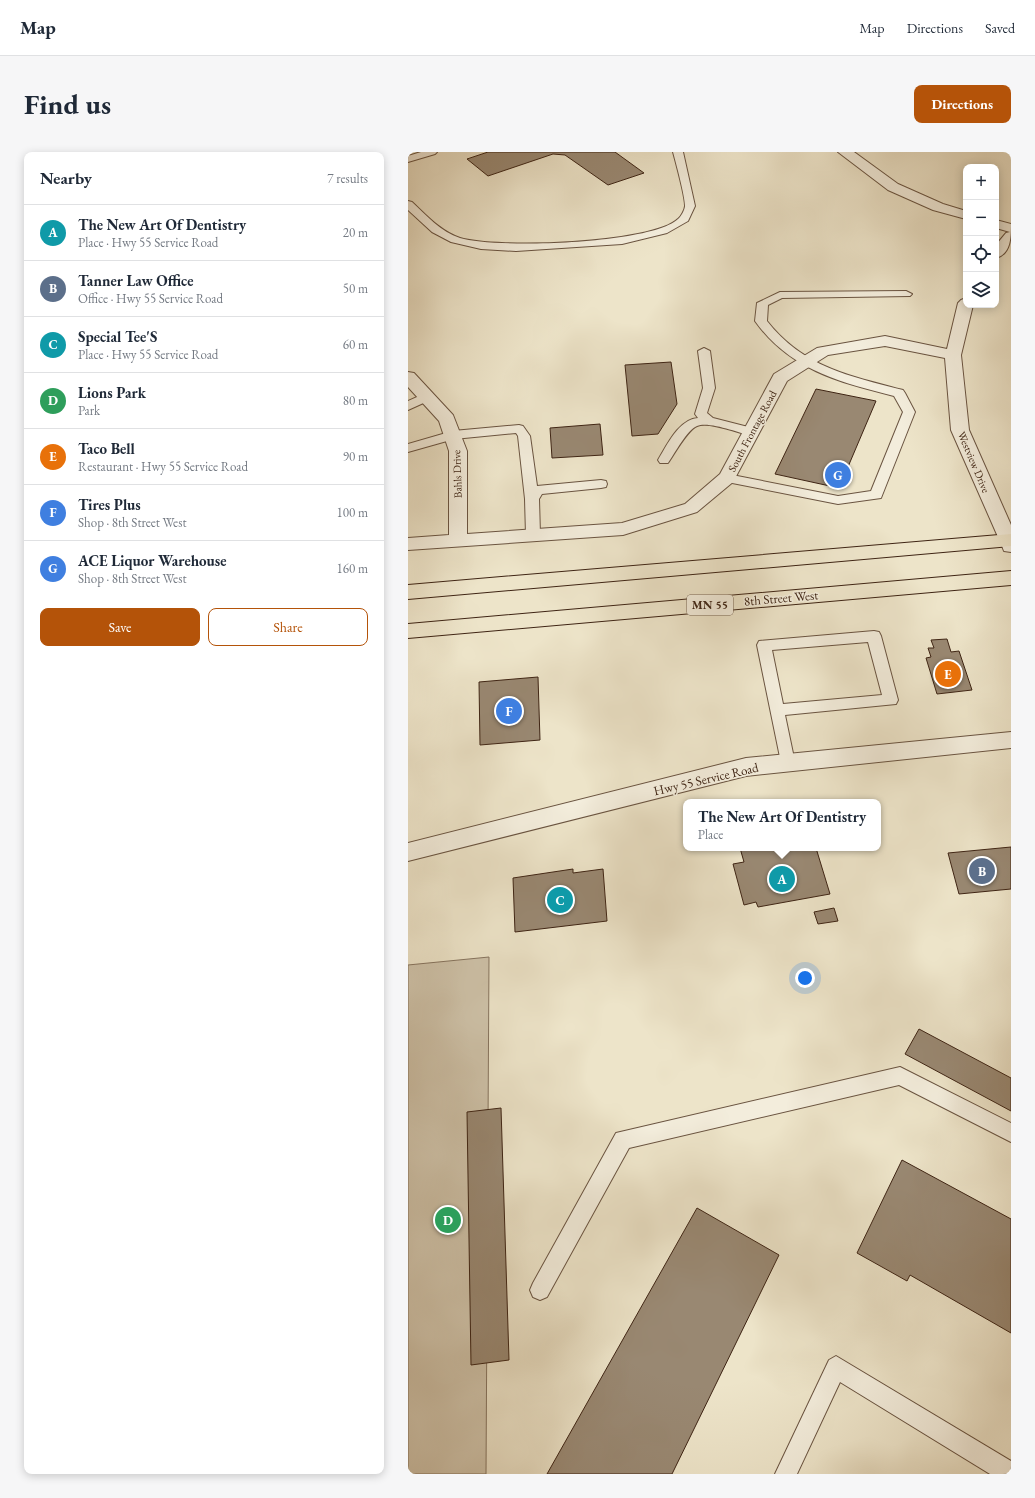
<!DOCTYPE html>
<meta charset="utf-8">
<style>
body{margin:0;font-family:"EB Garamond",serif;background:#f6f6f7;color:#1f2937}
.controls{position:absolute;right:12px;top:12px;display:grid;overflow:hidden;border-radius:8px;box-shadow:0 2px 10px #0003}
.controls button{width:36px;height:36px;display:grid;place-items:center;padding:0;border:0;border-bottom:1px solid #e0e1e3;background:#fff;color:#1f2937;font:20px sans-serif}
.you{position:absolute;left:397px;top:826px;width:14px;height:14px;margin:-10px;border:3px solid #fff;border-radius:50%;background:#1a73e8;box-shadow:0 0 0 6px #1a73e833}
.badge{display:grid;place-items:center;width:26px;height:26px;border-radius:50%;background:#b45309;color:#fff;font-size:13px;font-weight:700}
.pin{position:absolute;translate:-50% -50%;border:2px solid #fff;box-shadow:0 1px 4px #0006}
.popup{position:absolute;left:275px;top:647px;width:198px;height:52px;box-sizing:border-box;display:grid;place-content:center;border-radius:8px;background:#fff;filter:drop-shadow(0 1px 3px #0005);font-size:13px;white-space:nowrap;color:#747a83}
.popup b{font-size:15px;color:#1f2937}
.popup::after{content:'';position:absolute;left:50%;top:100%;margin-left:-8px;border:8px solid transparent;border-top-color:#fff}
.list{margin:0;padding:0;list-style:none}
h2{display:flex;justify-content:space-between;align-items:center;height:52px;margin:0;padding:0 16px;font-size:17px}
h2 small{font-size:13px;font-weight:400;color:#747a83}
.list li{display:grid;grid-template-columns:26px 1fr auto;gap:12px;align-items:center;box-sizing:border-box;height:56px;padding:0 16px;border-top:1px solid #e0e1e3}
.list b{display:block;font-size:15px;white-space:nowrap}
.list p{margin:0;font-size:13px;white-space:nowrap;color:#747a83}
.list em{font-size:13px;font-style:normal;color:#747a83}
.actions{display:flex;gap:8px;padding:12px 16px}
.actions a{flex:1;padding:9px 0;border:1px solid #b45309;border-radius:8px;text-align:center;font-size:14px;color:#b45309}
.actions .main{background:#b45309;color:#fff}
.icon{flex:none;width:22px;height:22px;fill:none;stroke:currentColor;stroke-width:2;stroke-linecap:round;stroke-linejoin:round}
.map{position:relative;flex:none;width:603px;height:1322px;overflow:hidden;border-radius:8px}
header{display:flex;align-items:center;gap:24px;box-sizing:border-box;height:56px;padding:0 20px;background:#fff;border-bottom:1px solid #e0e1e3}
header strong{font-size:19px}
nav{display:flex;gap:22px;margin-inline-start:auto;font-size:14px}
.intro{display:flex;align-items:center;justify-content:space-between;box-sizing:border-box;height:96px;padding:0 24px}
h1{margin:0;font-size:28px}
.button{padding:10px 18px;border-radius:8px;background:#b45309;color:#fff;font-size:14px;font-weight:700}
main{display:flex;gap:24px;padding:0 24px}
aside{flex:1;background:#fff;border-radius:8px;box-shadow:0 2px 10px #0003}
.map>svg:first-child{display:block}
</style>
<header>
<strong>Map</strong>
<nav><a>Map</a><a>Directions</a><a>Saved</a></nav>
</header>
<div class="intro"><h1>Find us</h1><a class="button">Directions</a></div>
<main>
<aside>
<h2>Nearby<small>7 results</small></h2>
<ul class="list">
<li><span class="badge" style="background:#0f9aa8">A</span><div><b>The New Art Of Dentistry</b><p>Place · Hwy 55 Service Road</p></div><em>20 m</em></li>
<li><span class="badge" style="background:#5c6f8a">B</span><div><b>Tanner Law Office</b><p>Office · Hwy 55 Service Road</p></div><em>50 m</em></li>
<li><span class="badge" style="background:#0f9aa8">C</span><div><b>Special Tee'S</b><p>Place · Hwy 55 Service Road</p></div><em>60 m</em></li>
<li><span class="badge" style="background:#2e9e5b">D</span><div><b>Lions Park</b><p>Park</p></div><em>80 m</em></li>
<li><span class="badge" style="background:#e8710a">E</span><div><b>Taco Bell</b><p>Restaurant · Hwy 55 Service Road</p></div><em>90 m</em></li>
<li><span class="badge" style="background:#3f7fe0">F</span><div><b>Tires Plus</b><p>Shop · 8th Street West</p></div><em>100 m</em></li>
<li><span class="badge" style="background:#3f7fe0">G</span><div><b>ACE Liquor Warehouse</b><p>Shop · 8th Street West</p></div><em>160 m</em></li>
</ul>
<div class="actions"><a class="main">Save</a><a>Share</a></div>
</aside>
<div class="map">
<svg width="603" height="1322" viewBox="0 0 603 1322">
<rect width="100%" height="100%" fill="#ede4c9"/>
<filter id="stains"><feTurbulence type="fractalNoise" baseFrequency=".005" numOctaves="4"/><feColorMatrix values="0 0 0 0 .2 0 0 0 0 .09 0 0 0 0 .02 0 0 0 .5 -.17"/></filter>
<radialGradient id="worn" r=".72"><stop offset=".6" stop-color="#630" stop-opacity="0"/><stop offset="1" stop-color="#630" stop-opacity=".3"/></radialGradient>
<polygon fill="#cfc3aa" stroke="#86745f" points="81,805 78,1322 0,1322 0,813"/>
<g fill="#998872" stroke="#3e2414">
<polygon points="80,0 207,0 236,21 200,33 157,3 145,2 80,24 59,7"/>
<polygon points="263,210 269,252 250,282 224,284 217,213"/>
<polygon points="408,237 468,249 431,336 367,322"/>
<polygon points="192,272 195,303 144,306 142,276"/>
<polygon points="539,487 543,500 551,499 564,538 529,542 518,506 523,505 520,496 526,496 523,488"/>
<polygon points="130,525 132,588 72,593 71,530"/>
<polygon points="603,695 603,737 551,742 540,701"/>
<polygon points="332,696 408,696 422,742 350,755 348,750 336,753 325,712 336,710"/>
<polygon points="165,717 165,721 195,717 199,769 107,780 105,726"/>
<polygon points="426,756 430,769 410,772 406,760"/>
<polygon points="511,877 603,926 603,959 497,902"/>
<polygon points="93,956 101,1208 63,1213 59,960"/>
<polygon points="494,1008 603,1067 603,1181 502,1123 499,1129 449,1101"/>
<polygon points="289,1056 371,1103 264,1322 139,1322"/>
</g>
<g fill="none" stroke-linecap="round" stroke-linejoin="round">
<g stroke="#6a5441" stroke-width="2">
<g id="lane">
<polygon points="13,0 29,0 27,2 0,10 0,4"/>
<path d="M265 0H275L287 54 280 69 259 81 214 92 108 99 73 97 43 90 24 80 0 58V49L4 50C18 63 33 80 52 86 88 97 244 92 270 67 273 65 277 57 277 54 277 44 268 11 265 0Z"/>
<path d="M498 139 504 142 502 144 374 146 360 153 359 169C395 215 441 224 495 238L497 241 507 260 473 346 430 352 314 329 313 326 314 323 319 322 430 344 463 339 495 260 486 244C431 230 382 218 347 169L349 151 372 140Z"/>
<path d="M296 196 302 199 307 236 299 261 305 266 348 277 350 280 344 284C331 281 301 269 289 274 279 278 267 301 260 311H252L250 308C259 293 271 267 290 266L287 262 295 236 290 199Z"/>
<polygon points="18,241 22,242 24,245 22,248 0,258 0,249"/>
<polygon points="111,273 115,274 122,284 129,334 193,328 198,329 199,332 198,335 193,336 134,342 131,347 132,383 130,386 120,386 118,383 117,347 110,284 108,281 46,287 0,300 0,292 45,279"/>
<path d="M466 479 471 480 473 484 490 548 488 552 377 563 387 611 384 615 379 617 374 615 349 493 351 489ZM460 490 474 543 375 552 364 498Z"/>
<polygon points="492,915 603,971 603,990 491,933 221,996 139,1145 132,1148 125,1145 122,1138 125,1131 208,981"/>
<polygon points="428,1204 603,1309 603,1322 582,1322 432,1230 389,1322 367,1322 421,1208"/>
</g>
</g>
<g stroke="#6a5441" stroke-width="2">
<g id="street">
<polygon points="430,0 446,0 490,32 535,52 558,59 558,67 525,58 480,38"/>
<path d="M588 68 603 72C603 85 603 102 588 106V93L598 81 602 80 588 76Z"/>
<polygon points="558,146 558,153 565,153 553,203 561,278 603,373 603,400 596,399 594,394 543,278 537,206 477,194 420,203 379,229 325,330 289,360 215,383 0,398 0,386 41,383 41,299 31,269 0,235 0,220 6,221 45,263 59,299 59,382 214,371 277,352 312,322 366,222 409,196 477,184 539,197 550,151 553,148"/>
<polygon points="603,580 603,596 338,624 0,709 0,691 338,606"/>
</g>
</g>
<g stroke="#3e2414" stroke-width="2">
<g id="highway">
<polygon points="603,382 603,394 0,447 0,433"/>
<polygon points="603,419 603,433 0,486 0,472"/>
</g>
</g>
<use href="#lane" fill="#f3eddc" fill-rule="evenodd"/>
<use href="#street" fill="#f3eddc" fill-rule="evenodd"/>
<use href="#highway" fill="#ede4c9" fill-rule="evenodd"/>
</g>
<g text-anchor="middle" dominant-baseline="central" stroke-width="3" stroke-linejoin="round" paint-order="stroke">
<g font-size="11" fill="#3e2414" stroke="#f3eddc">
<text transform="translate(344 279) rotate(-62)">South Frontage Road</text>
<text transform="translate(566 310) rotate(67)">Westview Drive</text>
<text transform="translate(49 322) rotate(-92)">Bahls Drive</text>
</g>
<rect fill="#f3eddc" stroke="#746050" stroke-width="1" x="279" y="443" width="46" height="20" rx="3"/>
<g font-size="12" font-weight="bold" fill="#3e2414">
<text x="302" y="453">MN 55</text>
</g>
<g font-size="13" fill="#3e2414" stroke="#f3eddc">
<text transform="translate(373 446) rotate(-5)">8th Street West</text>
<text transform="translate(298 627) rotate(-13)">Hwy 55 Service Road</text>
</g>
</g>
<rect width="100%" height="100%" filter="url(#stains)"/>
<rect width="100%" height="100%" fill="url(#worn)"/>
</svg>
<div class="controls">
<button>+</button>
<button>−</button>
<button><svg class="icon" aria-label="locate" viewBox="0 0 24 24"><circle cx="12" cy="12" r="6"/><path d="M12 2v4M12 18v4M2 12h4M18 12h4"/></svg></button>
<button><svg class="icon" aria-label="layers" viewBox="0 0 24 24"><path d="M12 4l9 5-9 5-9-5zM3 14l9 5 9-5"/></svg></button>
</div>
<div class="you"></div>
<div class="pin badge" style="left:374px;top:727px;background:#0f9aa8">A</div>
<div class="popup"><b>The New Art Of Dentistry</b>Place</div>
<div class="pin badge" style="left:574px;top:719px;background:#5c6f8a">B</div>
<div class="pin badge" style="left:152px;top:748px;background:#0f9aa8">C</div>
<div class="pin badge" style="left:40px;top:1068px;background:#2e9e5b">D</div>
<div class="pin badge" style="left:540px;top:522px;background:#e8710a">E</div>
<div class="pin badge" style="left:101px;top:559px;background:#3f7fe0">F</div>
<div class="pin badge" style="left:430px;top:323px;background:#3f7fe0">G</div>
</div>
</main>
